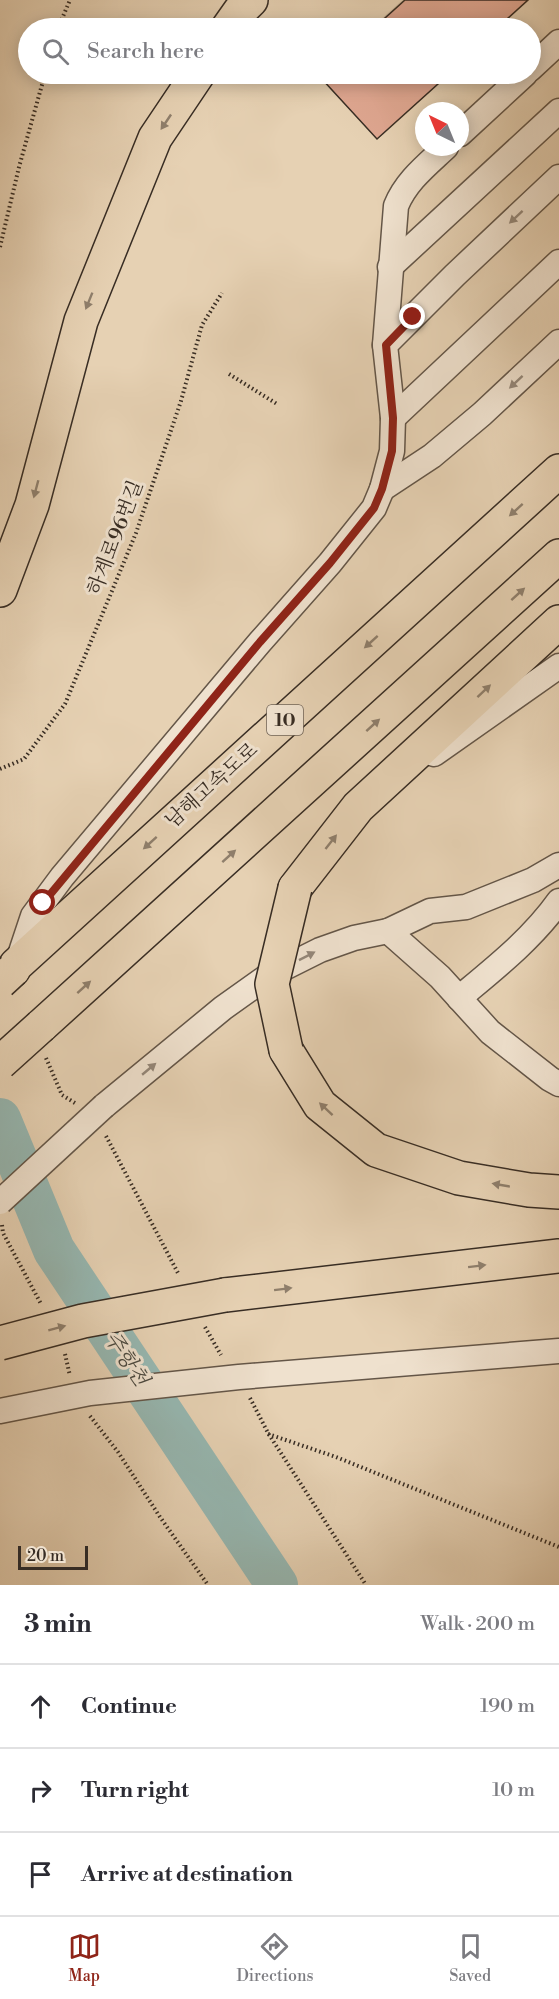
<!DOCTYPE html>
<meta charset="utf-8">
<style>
body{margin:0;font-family:"Libre Bodoni","Noto Serif KR",serif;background:#f7f7f7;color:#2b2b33}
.compass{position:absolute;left:415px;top:102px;width:54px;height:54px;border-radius:50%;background:#fff;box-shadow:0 3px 15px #0003;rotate:317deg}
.scale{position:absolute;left:18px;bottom:15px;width:70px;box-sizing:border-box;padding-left:6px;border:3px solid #382d24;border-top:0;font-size:16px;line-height:21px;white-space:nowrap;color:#382d24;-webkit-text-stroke:4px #efe1ce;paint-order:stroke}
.stop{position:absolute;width:18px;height:18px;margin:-14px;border:4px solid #8f2418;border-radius:50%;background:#fff}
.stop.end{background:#8f2418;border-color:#fff;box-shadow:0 2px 6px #0008}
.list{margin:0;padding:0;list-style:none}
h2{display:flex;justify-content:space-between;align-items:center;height:78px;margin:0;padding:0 24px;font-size:26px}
h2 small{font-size:20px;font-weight:400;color:#7c7c81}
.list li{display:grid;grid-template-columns:39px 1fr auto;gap:18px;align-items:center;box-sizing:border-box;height:84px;padding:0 24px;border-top:2px solid #e1e1e2}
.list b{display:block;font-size:22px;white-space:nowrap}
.list em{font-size:20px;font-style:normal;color:#7c7c81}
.icon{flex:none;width:33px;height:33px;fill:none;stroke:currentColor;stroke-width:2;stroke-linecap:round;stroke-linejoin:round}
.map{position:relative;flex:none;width:559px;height:1585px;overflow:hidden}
.search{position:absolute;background:#fff;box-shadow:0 3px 15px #0003;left:18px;right:18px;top:18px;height:66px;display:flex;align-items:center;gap:15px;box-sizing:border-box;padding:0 21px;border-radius:33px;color:#7c7c81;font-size:22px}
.sheet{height:330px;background:#fff}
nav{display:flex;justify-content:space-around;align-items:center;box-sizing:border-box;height:84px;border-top:2px solid #e1e1e2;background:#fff;font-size:16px;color:#7c7c81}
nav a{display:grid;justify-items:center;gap:3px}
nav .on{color:#8f2418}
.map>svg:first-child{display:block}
</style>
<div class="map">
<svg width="559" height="1585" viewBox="0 0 559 1585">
<defs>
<filter id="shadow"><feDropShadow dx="5.5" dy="-5.5" stdDeviation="0" flood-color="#0004"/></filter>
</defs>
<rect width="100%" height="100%" fill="#e6d1b3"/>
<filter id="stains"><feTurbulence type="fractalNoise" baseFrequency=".00333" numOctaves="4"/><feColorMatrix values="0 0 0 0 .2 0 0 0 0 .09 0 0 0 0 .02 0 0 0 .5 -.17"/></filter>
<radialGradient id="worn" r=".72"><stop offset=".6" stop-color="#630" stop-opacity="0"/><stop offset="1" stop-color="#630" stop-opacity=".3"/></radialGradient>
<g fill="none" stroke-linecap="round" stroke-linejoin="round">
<polyline stroke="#96b7b1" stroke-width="42" points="0,1119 54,1250 277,1585"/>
</g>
<g fill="#dea690" stroke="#382d24" stroke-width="1.5" filter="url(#shadow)">
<polygon points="405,0 528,0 497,28 374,28"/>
<polygon points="325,74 449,74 377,139 321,78"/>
</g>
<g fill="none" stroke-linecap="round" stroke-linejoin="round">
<g stroke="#645648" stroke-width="27">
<g id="minor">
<polyline points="530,69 559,42"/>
<polyline points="460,134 525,74"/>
<polyline points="390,267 559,111"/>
<path d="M385 345 396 206C406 181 427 165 446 147"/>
<polyline points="393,418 559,262"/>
<polyline points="382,489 432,456 482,414 559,342"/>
<polyline points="434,754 559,666"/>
<polyline points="388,931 440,977 490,1032 550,1079 559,1084"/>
<polyline points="17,964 33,916 62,877 260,642 330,563 374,508 382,489 392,451 393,418 385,345 455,275 559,177"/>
<path d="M459 998C495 968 532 939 559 901"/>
<polyline points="104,1106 223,1008 268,976 320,950 354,938 388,931 430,911 466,907 533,880 559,865"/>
<polyline points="0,1411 90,1393 239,1377 559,1351"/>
</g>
</g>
<g stroke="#382d24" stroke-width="36">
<g id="highway">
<polyline points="228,28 240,11 251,0"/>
<polyline points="0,590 32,505 81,321 155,138 198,74"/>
<polyline points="295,888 358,807 559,622"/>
<polyline points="13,970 16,965 559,471"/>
<polyline points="41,1026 559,556"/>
<polyline points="286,1050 320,1105 376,1150 459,1178 529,1190 559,1192"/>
<polyline points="225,1295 559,1256"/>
</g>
</g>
<g stroke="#382d24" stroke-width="4" stroke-dasharray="1.5 3" stroke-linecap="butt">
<polyline points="58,28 70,0"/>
<polyline points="0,247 19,167 45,74"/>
<polyline points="229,374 277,404"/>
<polyline points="0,769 24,759 65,704 136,533 181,401 202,325 222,293"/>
<polyline points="46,1058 62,1095 75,1103"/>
<polyline points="106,1136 179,1275"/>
<polyline points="2,1225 3,1233 41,1304"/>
<polyline points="205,1327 221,1355"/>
<polyline points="65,1354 70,1376"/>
<polyline points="250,1398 268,1433 366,1585"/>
<polyline points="90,1416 118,1452 160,1517 208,1585"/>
<polyline points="268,1434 336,1457 559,1547"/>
</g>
<use href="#minor" stroke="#efe1ce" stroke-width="24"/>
<use href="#highway" stroke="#e6d1b3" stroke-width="33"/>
<g stroke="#645648" stroke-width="27" stroke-linecap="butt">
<polyline id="minor-bridge" points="0,1202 104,1106"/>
</g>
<g stroke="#382d24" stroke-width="36" stroke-linecap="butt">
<g id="highway-bridge">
<polyline points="0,982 13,970"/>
<polyline points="286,1050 272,984 295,888"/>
<polyline points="0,1063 41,1026"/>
<polyline points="0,1343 83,1321 225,1295"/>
</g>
</g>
<use href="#minor-bridge" stroke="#efe1ce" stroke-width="24"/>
<use href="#highway-bridge" stroke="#e6d1b3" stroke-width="33"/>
</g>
<defs><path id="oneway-solid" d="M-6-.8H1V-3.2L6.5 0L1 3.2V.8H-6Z" transform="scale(1.5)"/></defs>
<g fill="#8f7f6c">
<use href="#oneway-solid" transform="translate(166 122) rotate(124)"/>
<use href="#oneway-solid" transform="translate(89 301) rotate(112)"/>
<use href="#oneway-solid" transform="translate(36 489) rotate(105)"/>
<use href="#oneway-solid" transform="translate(516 510) rotate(138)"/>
<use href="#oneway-solid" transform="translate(518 594) rotate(-42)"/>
<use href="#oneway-solid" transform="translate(371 642) rotate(138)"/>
<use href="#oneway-solid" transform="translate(484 691) rotate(-43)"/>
<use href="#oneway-solid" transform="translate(373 725) rotate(-42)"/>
<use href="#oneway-solid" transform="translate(331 842) rotate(-52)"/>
<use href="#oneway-solid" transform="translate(150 843) rotate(138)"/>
<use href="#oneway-solid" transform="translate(229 856) rotate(-42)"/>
<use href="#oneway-solid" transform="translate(84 987) rotate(-42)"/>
<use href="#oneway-solid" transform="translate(326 1109) rotate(-137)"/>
<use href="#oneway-solid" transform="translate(501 1185) rotate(-170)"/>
<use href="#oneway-solid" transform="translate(477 1266) rotate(-7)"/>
<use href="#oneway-solid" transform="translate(283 1289) rotate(-7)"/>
<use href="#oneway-solid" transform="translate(57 1328) rotate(-15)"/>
</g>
<g fill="#948779">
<use href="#oneway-solid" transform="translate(516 217) rotate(137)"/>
<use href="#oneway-solid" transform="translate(516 382) rotate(137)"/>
<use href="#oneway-solid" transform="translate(307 956) rotate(-27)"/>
<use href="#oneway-solid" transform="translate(149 1069) rotate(-40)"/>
</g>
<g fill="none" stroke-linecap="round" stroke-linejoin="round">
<polyline stroke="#8f2418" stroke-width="8" points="43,903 260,642 330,563 374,508 382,489 392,451 393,418 386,345 413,317"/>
</g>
<g text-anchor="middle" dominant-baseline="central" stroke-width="6" stroke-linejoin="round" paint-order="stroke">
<rect fill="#efe1ce" stroke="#6f6357" stroke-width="1.5" x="267" y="705" width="36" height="30" rx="4.5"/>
<g font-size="18" font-weight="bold" fill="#382d24">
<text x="285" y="720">10</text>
</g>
<g font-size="20" fill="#382d24" stroke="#efe1ce">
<text transform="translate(116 538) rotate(-69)">하계로96번길</text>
<text transform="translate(212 786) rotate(-42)">남해고속도로</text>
</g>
<g font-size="21" font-style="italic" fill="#4b4940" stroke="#efe1ce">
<text transform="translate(126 1359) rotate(56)">주항천</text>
</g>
</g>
<rect width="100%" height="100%" filter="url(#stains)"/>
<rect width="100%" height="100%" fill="url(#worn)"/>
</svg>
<svg class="compass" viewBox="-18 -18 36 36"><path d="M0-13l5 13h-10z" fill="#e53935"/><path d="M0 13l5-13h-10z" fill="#7c7c81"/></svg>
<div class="scale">20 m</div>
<div class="stop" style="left:43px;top:903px"></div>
<div class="stop end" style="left:413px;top:317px"></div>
<div class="search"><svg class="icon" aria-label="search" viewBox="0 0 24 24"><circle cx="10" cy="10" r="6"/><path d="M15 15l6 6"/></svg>Search here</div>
</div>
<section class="sheet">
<h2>3 min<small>Walk · 200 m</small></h2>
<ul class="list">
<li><svg class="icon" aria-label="ahead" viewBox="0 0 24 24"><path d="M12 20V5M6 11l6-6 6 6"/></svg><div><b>Continue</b></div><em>190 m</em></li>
<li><svg class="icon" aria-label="right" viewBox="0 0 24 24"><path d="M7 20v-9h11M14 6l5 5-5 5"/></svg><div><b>Turn right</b></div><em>10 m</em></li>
<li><svg class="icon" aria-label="arrive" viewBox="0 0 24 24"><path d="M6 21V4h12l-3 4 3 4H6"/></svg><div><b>Arrive at destination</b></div></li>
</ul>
</section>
<nav>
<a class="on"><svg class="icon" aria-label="map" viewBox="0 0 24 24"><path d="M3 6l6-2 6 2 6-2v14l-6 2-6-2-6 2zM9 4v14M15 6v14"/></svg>Map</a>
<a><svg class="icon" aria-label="directions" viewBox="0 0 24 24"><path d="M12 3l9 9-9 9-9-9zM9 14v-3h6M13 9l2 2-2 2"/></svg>Directions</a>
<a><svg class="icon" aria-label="saved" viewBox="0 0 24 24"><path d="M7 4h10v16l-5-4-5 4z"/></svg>Saved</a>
</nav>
